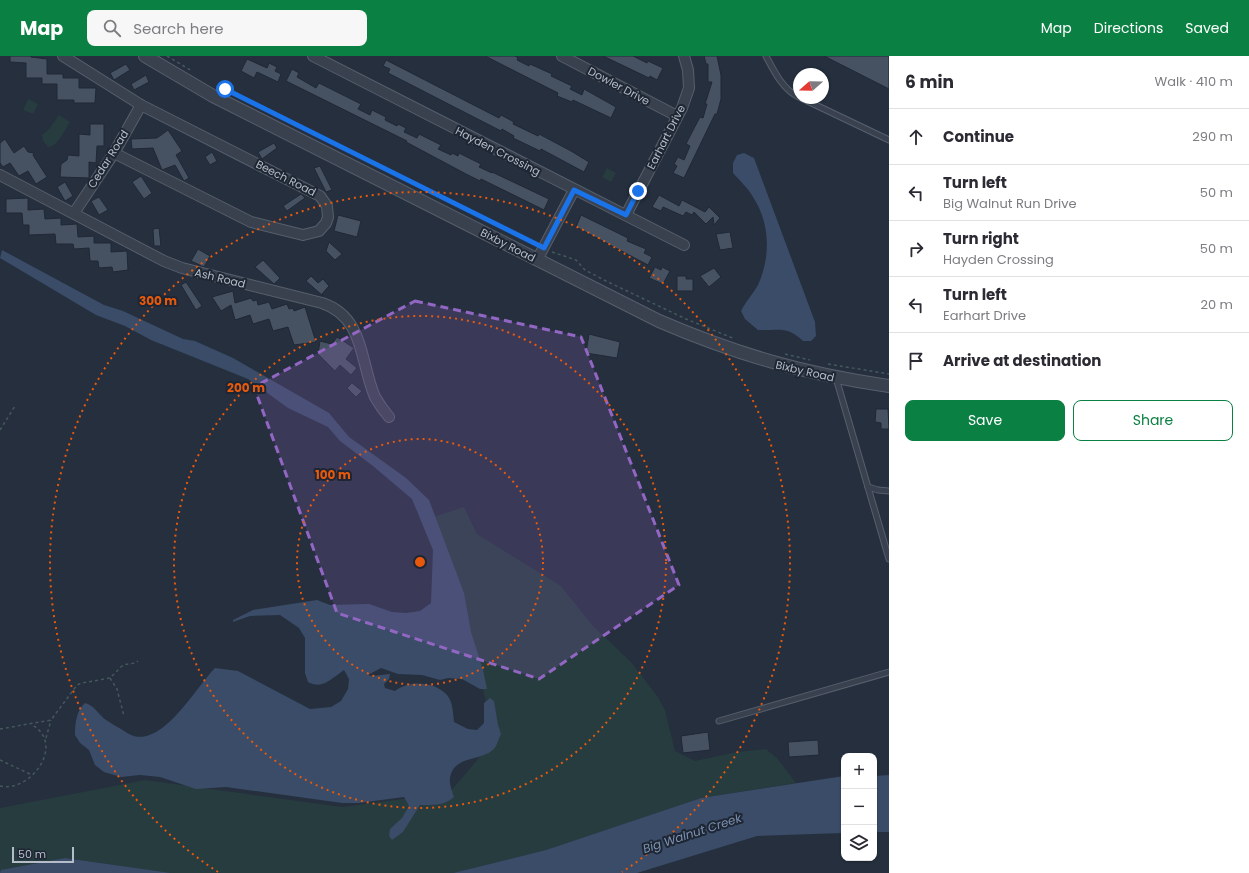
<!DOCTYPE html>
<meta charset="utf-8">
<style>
body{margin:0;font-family:Poppins,sans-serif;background:#f7f7f7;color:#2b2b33}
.controls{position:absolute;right:12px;bottom:12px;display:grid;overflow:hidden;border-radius:8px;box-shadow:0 1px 3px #0004}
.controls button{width:36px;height:36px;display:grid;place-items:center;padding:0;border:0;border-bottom:1px solid #e1e1e2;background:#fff;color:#2b2b33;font:20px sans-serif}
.compass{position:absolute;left:793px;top:12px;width:36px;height:36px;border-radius:50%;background:#fff;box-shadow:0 1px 3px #0004;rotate:250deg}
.scale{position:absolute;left:12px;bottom:10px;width:62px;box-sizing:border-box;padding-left:4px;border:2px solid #b5bcc9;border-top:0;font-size:11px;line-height:14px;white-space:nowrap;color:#b5bcc9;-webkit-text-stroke:3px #1e2633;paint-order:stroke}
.stop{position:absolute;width:12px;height:12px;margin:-9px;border:3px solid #1a73e8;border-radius:50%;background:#fff}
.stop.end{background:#1a73e8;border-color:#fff;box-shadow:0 1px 4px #0008}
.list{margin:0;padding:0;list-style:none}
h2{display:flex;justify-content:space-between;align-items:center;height:52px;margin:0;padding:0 16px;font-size:17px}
h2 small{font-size:13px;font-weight:400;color:#7c7c81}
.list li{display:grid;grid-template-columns:26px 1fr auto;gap:12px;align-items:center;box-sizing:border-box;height:56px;padding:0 16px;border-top:1px solid #e1e1e2}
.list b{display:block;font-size:15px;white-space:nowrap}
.list p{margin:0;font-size:13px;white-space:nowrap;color:#7c7c81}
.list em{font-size:13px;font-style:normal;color:#7c7c81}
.actions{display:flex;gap:8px;padding:12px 16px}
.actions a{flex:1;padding:9px 0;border:1px solid #0b8043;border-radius:8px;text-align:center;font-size:14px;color:#0b8043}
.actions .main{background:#0b8043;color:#fff}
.icon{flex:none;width:22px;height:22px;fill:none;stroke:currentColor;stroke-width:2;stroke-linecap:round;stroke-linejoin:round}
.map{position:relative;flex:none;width:889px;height:817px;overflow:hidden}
header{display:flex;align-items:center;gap:24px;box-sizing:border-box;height:56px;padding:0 20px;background:#0b8043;color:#fff}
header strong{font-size:19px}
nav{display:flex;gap:22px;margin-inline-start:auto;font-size:14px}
.search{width:280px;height:36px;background:#f7f7f7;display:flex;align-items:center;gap:10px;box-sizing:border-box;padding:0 14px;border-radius:8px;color:#7c7c81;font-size:15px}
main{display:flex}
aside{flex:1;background:#fff}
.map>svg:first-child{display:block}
</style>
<header>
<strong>Map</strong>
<div class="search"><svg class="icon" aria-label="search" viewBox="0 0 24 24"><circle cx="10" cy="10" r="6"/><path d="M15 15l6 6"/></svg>Search here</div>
<nav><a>Map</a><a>Directions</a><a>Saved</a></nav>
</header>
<main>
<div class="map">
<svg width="889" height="817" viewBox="0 0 889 817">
<rect width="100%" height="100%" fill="#252f3e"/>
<g fill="#273c3f">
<polygon points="28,43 38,48 33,58 23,54"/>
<path d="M59 59 70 66C65 73 58 91 48 91L43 85 42 79 49 73Z"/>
<polygon points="607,112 616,117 611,126 602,121"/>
<polygon points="464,451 477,478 561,530 592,569 631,606 658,641 665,654 675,695 695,705 737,696 766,693 777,702 796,727 701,742 546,794 453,817 171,817 65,802 0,817 0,752 145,724 342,751 449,737 496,682 454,529 430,462"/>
</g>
<g fill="#3a4c67">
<path d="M744 97 754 102 815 266 816 280 811 285H803C786 269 779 275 758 274L745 263 741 255C746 245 753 238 758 229 771 200 770 167 753 141 748 132 740 125 733 117V107L737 99Z"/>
<path d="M2 194 104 249 123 255 183 283 195 285 233 302 329 357 349 381 406 422 429 444 464 537 471 576 483 614 487 633H480L462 623 448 622 440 624 422 619 398 618 381 612 368 619 372 620 390 618 389 623 384 628 385 632 395 635C409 624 434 625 447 639 453 646 453 657 454 666L468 673 477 674 484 667V647L490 642 494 645 498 669 501 678C499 682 498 686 496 690 486 707 454 697 450 722 449 728 452 735 454 741 444 750 433 749 420 749L403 776 392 784 389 780 390 773 402 762 409 750 404 741 359 747H342L226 731 196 733 160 721 140 719 121 721 104 716 95 709 89 694 80 687 75 679C75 668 76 655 85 647 95 650 98 658 106 664 112 668 123 674 129 678 161 695 196 631 215 612L238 615 310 653 331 651 341 645 348 633 349 623 344 614C332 622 323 634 308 626L305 617V582L299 572 280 559 250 560 233 566V564L253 554 317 544 330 549 369 548 392 556 406 557 420 555 431 547 433 494 412 443 373 410 340 385 328 371 288 352 248 323 151 284 125 270 96 259 0 202Z"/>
<polygon points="889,719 889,776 874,776 874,720"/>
<polygon points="844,720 844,777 757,780 637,817 453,817 546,794 701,742"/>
<polygon points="65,802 171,817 0,817 1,814"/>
</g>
<g fill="#465162" stroke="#202835">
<polygon points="10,0 31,0 31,1 47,3 47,18 63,18 63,22 79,22 79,32 96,32 95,47 74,47 74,44 57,44 57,28 42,28 42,22 26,22 26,7 10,6"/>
<polygon points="485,0 515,0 518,2 517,4 529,10 530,8 552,18 551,20 572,30 570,33 582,39 584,33 616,51 611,62 573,44 572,46 557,40 558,37"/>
<polygon points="603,0 633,0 647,7 648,5 663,12 657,24 650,20 649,22"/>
<polygon points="704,0 717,0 721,19 721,43 717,58 715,58 684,122 673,117 677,110 674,108 678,101 684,104 690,90 686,88 690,80 700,61 703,62 707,48 705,48 712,26 708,26 708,8 706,8"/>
<polygon points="824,0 889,0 889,33"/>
<polygon points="247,3 267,12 269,7 277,11 275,15 281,18 278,26 257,16 254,22 241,15"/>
<polygon points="386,4 499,62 501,59 514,66 513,68 538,80 539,78 571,95 589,106 584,116 541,93 540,95 513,82 514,80 502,73 501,75 388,17 390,13 383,10"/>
<polygon points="126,8 130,14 114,24 110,17"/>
<polygon points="292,13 299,17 297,21 316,32 319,27 361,48 358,53 370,59 372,54 386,61 385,64 397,70 398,68 406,72 404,76 417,82 419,78 441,89 438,93 451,99 452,97 458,100 459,97 481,108 479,111 492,117 492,116 549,143 544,154 481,123 480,125 466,118 406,86 407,85 286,25"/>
<polygon points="146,19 149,26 134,34 131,28"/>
<polygon points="90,68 104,68 104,90 97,90 96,107 89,106 89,122 60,121 61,108 67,104 68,99 79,100 79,78 90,79"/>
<polygon points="168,74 182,95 176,99 189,122 184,125 175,109 162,114 153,92 132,93 131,83 157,82"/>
<polygon points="5,83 14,97 24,90 28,96 34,97 33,99 47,121 36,128 28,115 19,120 10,107 3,111 0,107 0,87"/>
<polygon points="274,87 277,92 262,103 258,96"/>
<polygon points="212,96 217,105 210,109 205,101"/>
<polygon points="320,110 332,134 326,136 314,112"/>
<polygon points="141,120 152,137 144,143 132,126"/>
<polygon points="65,126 73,140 65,145 57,131"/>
<polygon points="301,138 305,142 287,155 283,150"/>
<polygon points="659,139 679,150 682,144 705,156 709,151 720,162 714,169 713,161 706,168 694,156 692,159 686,156 683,160 663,151 661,155 652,151"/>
<polygon points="99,141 108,154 99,159 91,145"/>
<polygon points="28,142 28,154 44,153 45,163 61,162 61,169 77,168 78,181 94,180 94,187 111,187 111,196 127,195 128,214 113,216 112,211 99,212 98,205 90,205 89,192 74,193 73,188 56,188 55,178 29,179 29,169 23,169 22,157 6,157 6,143"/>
<polygon points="338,159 361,165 357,181 334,175"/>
<polygon points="581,159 628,182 627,185 646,193 644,197 652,201 648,209 576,171"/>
<polygon points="159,172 161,190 154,190 153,173"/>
<polygon points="730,176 733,192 720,194 716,178"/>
<polygon points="329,186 342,198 335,204 326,195"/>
<polygon points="198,193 210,200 204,211 191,205"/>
<polygon points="263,204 280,222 274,228 255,211"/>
<polygon points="655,211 661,214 662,211 670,215 663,228 649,222"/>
<polygon points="714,212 721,221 709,231 700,220"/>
<polygon points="311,220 318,227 323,223 329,230 322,238 323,240 306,225"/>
<polygon points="677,220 686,220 686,223 693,223 693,235 677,235"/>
<polygon points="186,226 202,250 196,254 181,229"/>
<polygon points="233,235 235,247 251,242 253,245 257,244 258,249 269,246 272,253 287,248 289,253 293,252 294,255 305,251 316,286 294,289 288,271 273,275 269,263 253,268 250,259 235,264 231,249 221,255 212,241"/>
<polygon points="589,278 620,286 617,302 586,297"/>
<polygon points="337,281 354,292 346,303 357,312 351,319 340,309 335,315 318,298 320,285 332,288"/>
<polygon points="352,327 362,335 356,341 347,332"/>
<polygon points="876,353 888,353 889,373 881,373 881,367 875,366"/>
<polygon points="708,676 710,694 683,697 681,680"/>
<polygon points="818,684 819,699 789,701 788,686"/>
</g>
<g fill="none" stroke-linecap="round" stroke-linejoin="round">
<g stroke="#575f6c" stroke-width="7">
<g id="service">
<path d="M766 0C774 15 783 34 799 41"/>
<polyline points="801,42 889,84"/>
<polyline points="836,322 889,503"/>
<polyline points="868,431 878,434 889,435"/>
<polyline points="719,665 889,616"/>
</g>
</g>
<g stroke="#575f6c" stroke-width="12">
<g id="minor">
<polyline points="63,0 141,49 320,140 327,150 328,161 326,167 319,175 303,179 251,166 114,97"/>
<polyline points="313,0 684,189"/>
<polyline points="562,0 677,60"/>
<path d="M0 119 164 205 182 212 322 247C365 261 360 307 375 341 379 348 384 355 389 361"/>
<polyline points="74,157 114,97 141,49"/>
<polyline points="626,159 682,52 689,32 688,14 684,0"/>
<polyline points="537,204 574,134"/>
</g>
</g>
<g stroke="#575f6c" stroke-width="14">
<path id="tertiary" d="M145 0 213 40 659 265C738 299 805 318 889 330"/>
</g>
<g stroke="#45595c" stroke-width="1.5" stroke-dasharray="3 3" stroke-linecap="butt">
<polyline points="167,0 192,15"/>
<polyline points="219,31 536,188"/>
<polyline points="552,196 576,204 585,214 606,225 686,263 735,283"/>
<polyline points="785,298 810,304"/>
<polyline points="828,308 889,318"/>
<polyline points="0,374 15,350"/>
<polyline points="110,622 117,633 124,660"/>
<polyline points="0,673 51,664 77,629 82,627 110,622 123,609 135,607 138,605"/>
<polyline points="46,682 51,664"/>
<polyline points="0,704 32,719"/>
<path d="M0 730C31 737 66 688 32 669"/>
</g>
<use href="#service" stroke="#39414e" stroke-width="5"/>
<use href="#minor" stroke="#39414e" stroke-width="10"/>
<use href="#tertiary" stroke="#39414e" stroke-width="12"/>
</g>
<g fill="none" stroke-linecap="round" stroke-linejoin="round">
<polyline stroke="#1a73e8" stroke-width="5" points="225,33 544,192 574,134 626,159 638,135"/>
</g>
<path fill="#9266c3" fill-opacity="0.2" stroke="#9266c3" stroke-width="3" stroke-dasharray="8 5" stroke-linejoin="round" d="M415 245 581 281 679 529 539 623 337 557 254 331Z"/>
<g fill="none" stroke="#e8590c" stroke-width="2" stroke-dasharray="2 4">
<circle cx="420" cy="506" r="123"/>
<circle cx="420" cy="506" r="246"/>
<path d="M218 816A370 370 0 1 1 622 816"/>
</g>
<g text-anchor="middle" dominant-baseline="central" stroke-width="4" stroke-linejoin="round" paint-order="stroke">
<g font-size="11" fill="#b5bcc9" stroke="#1e2633">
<text transform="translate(619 30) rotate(28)">Dowler Drive</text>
<text transform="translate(666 81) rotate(-63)">Earhart Drive</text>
<text transform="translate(498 95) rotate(27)">Hayden Crossing</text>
<text transform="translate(108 103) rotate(-58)">Cedar Road</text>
<text transform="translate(286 122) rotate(27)">Beech Road</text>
<text transform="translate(508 189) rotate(27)">Bixby Road</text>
<text transform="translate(220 222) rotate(14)">Ash Road</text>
<text transform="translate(805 315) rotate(13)">Bixby Road</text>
</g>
<g font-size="12" font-style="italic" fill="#7c91b1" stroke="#1e2633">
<text transform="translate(692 777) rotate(-18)">Big Walnut Creek</text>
</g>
</g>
<circle cx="420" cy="506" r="6" fill="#e8590c" stroke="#1e2633" stroke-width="2"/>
<g font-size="12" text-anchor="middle" font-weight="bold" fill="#e8590c" stroke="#1e2633" stroke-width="4" stroke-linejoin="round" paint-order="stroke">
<text x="158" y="249">300 m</text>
<text x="246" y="336">200 m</text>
<text x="333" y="423">100 m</text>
</g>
</svg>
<div class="controls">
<button>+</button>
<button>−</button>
<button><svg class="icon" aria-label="layers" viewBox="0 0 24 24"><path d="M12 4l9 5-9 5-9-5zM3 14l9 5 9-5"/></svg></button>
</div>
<svg class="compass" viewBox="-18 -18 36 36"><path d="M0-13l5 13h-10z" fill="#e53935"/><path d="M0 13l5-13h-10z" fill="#7c7c81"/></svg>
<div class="scale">50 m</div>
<div class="stop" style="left:225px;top:33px"></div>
<div class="stop end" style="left:638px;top:135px"></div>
</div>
<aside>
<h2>6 min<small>Walk · 410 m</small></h2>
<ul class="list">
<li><svg class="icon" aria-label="ahead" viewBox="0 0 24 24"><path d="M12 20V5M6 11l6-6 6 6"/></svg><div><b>Continue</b></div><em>290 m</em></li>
<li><svg class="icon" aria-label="left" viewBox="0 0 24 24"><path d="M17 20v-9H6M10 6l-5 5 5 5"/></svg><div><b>Turn left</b><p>Big Walnut Run Drive</p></div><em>50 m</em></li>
<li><svg class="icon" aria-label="right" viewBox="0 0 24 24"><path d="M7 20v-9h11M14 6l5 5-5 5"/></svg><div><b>Turn right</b><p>Hayden Crossing</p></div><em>50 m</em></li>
<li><svg class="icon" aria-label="left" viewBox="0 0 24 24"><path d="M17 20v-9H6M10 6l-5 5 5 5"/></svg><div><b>Turn left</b><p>Earhart Drive</p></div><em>20 m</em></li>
<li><svg class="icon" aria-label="arrive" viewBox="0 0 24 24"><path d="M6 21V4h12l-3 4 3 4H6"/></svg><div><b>Arrive at destination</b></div></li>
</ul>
<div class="actions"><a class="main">Save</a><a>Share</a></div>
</aside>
</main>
